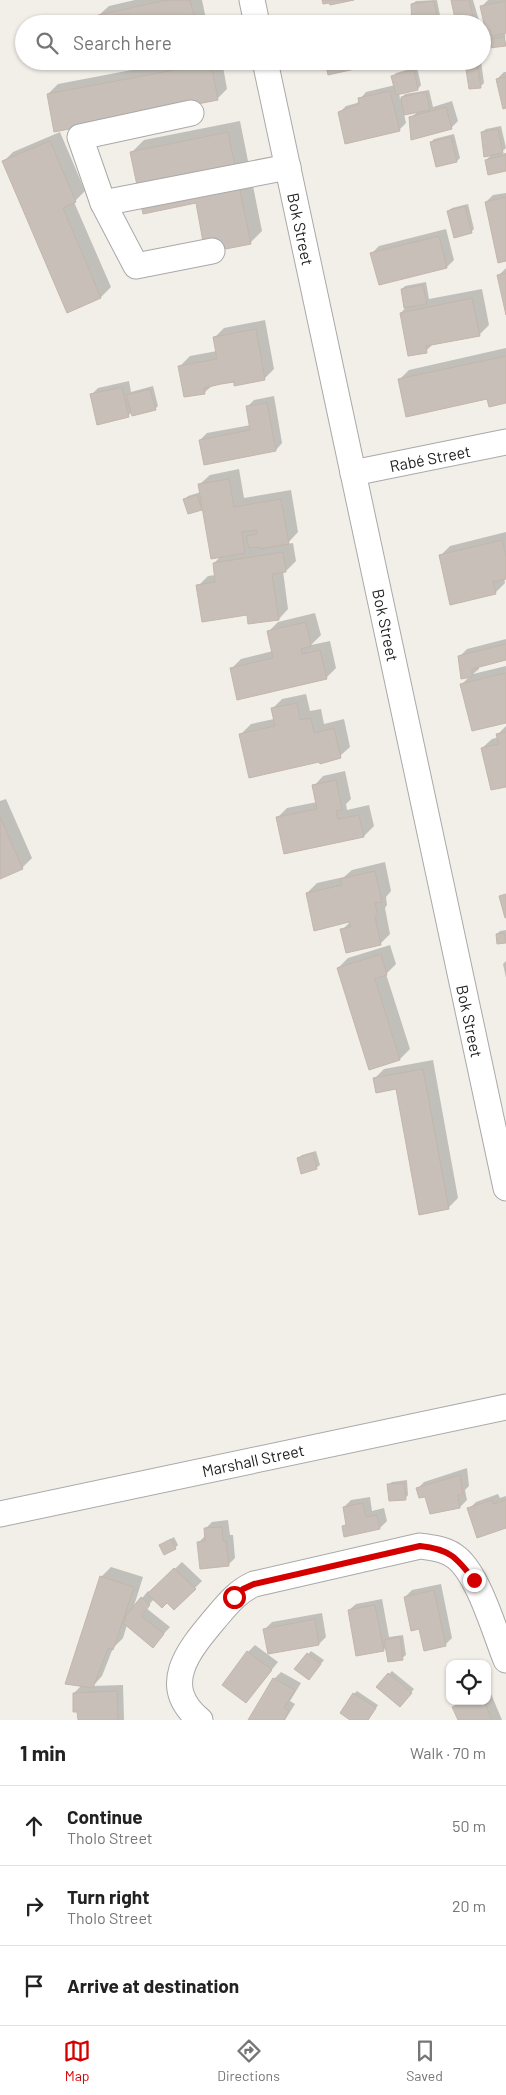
<!DOCTYPE html>
<meta charset="utf-8">
<style>
body{margin:0;font-family:Barlow,sans-serif;background:#f6f6f6;color:#222}
.controls{position:absolute;right:15px;bottom:15px;display:grid;overflow:hidden;border-radius:10px;box-shadow:0 1px 4px #0004}
.controls button{width:45px;height:45px;display:grid;place-items:center;padding:0;border:0;border-bottom:1px solid #e0e0e0;background:#fff;color:#222;font:25px sans-serif}
.stop{position:absolute;width:15px;height:15px;margin:-11px;border:4px solid #d40000;border-radius:50%;background:#fff}
.stop.end{background:#d40000;border-color:#fff;box-shadow:0 1px 5px #0008}
.list{margin:0;padding:0;list-style:none}
h2{display:flex;justify-content:space-between;align-items:center;height:65px;margin:0;padding:0 20px;font-size:21px}
h2 small{font-size:16px;font-weight:400;color:#767676}
.list li{display:grid;grid-template-columns:32px 1fr auto;gap:15px;align-items:center;box-sizing:border-box;height:80px;padding:0 20px;border-top:1px solid #e0e0e0}
.list b{display:block;font-size:19px;white-space:nowrap}
.list p{margin:0;font-size:16px;white-space:nowrap;color:#767676}
.list em{font-size:16px;font-style:normal;color:#767676}
.icon{flex:none;width:28px;height:28px;fill:none;stroke:currentColor;stroke-width:2;stroke-linecap:round;stroke-linejoin:round}
.map{position:relative;flex:none;width:506px;height:1720px;overflow:hidden}
.search{position:absolute;background:#fff;box-shadow:0 1px 4px #0004;left:15px;right:15px;top:15px;height:55px;display:flex;align-items:center;gap:12px;box-sizing:border-box;padding:0 18px;border-radius:28px;color:#767676;font-size:19px}
.sheet{height:305px;background:#fff}
nav{display:flex;justify-content:space-around;align-items:center;box-sizing:border-box;height:70px;border-top:1px solid #e0e0e0;background:#fff;font-size:14px;color:#767676}
nav a{display:grid;justify-items:center;gap:2px}
nav .on{color:#d40000}
.map>svg:first-child{display:block}
</style>
<div class="map">
<svg width="506" height="1720" viewBox="0 0 506 1720">
<rect width="100%" height="100%" fill="#f2efe9"/>
<g fill="#0003">
<polygon points="135,0 202,0 207,24 101,24 99,15 109,6"/>
<polygon points="437,0 441,21 438,24 412,4 416,1"/>
<polygon points="452,0 473,0 480,24 450,24 457,19"/>
<polygon points="488,0 506,0 505,45 488,40 493,35 481,7"/>
<polygon points="179,61 222,61 227,89 217,99 48,94 58,84"/>
<polygon points="468,61 481,61 484,83 480,87 466,63"/>
<polygon points="417,67 421,85 418,89 399,93 400,99 405,94 429,90 433,107 452,101 458,121 451,128 411,118 418,111 404,114 406,123 399,130 339,113 346,106 357,103 366,92 395,85 393,76 396,73"/>
<polygon points="504,72 506,72 506,107 497,79"/>
<polygon points="240,121 262,231 250,243 132,152 144,140"/>
<polygon points="501,126 506,148 499,154 506,153 506,170 486,160 492,154 482,132 486,129"/>
<polygon points="60,132 85,191 74,202 111,287 101,297 67,311 3,162 13,152"/>
<polygon points="454,134 460,158 457,161 431,142 434,139"/>
<polygon points="506,193 506,260 486,202 493,195"/>
<polygon points="468,204 474,229 471,232 448,211 452,208"/>
<polygon points="446,229 454,260 447,267 380,284 372,253 379,246"/>
<polygon points="506,268 506,309 499,275"/>
<polygon points="426,282 429,299 482,289 489,325 479,335 434,343 426,351 401,313 405,308 402,289 405,286"/>
<polygon points="265,320 274,369 264,379 235,381 213,385 205,392 185,396 180,366 190,356 217,351 214,338 224,328"/>
<polygon points="506,348 506,402 399,380 409,370"/>
<polygon points="129,381 131,392 153,386 158,406 155,409 132,412 128,416 91,395 98,388"/>
<polygon points="274,396 282,443 276,450 200,440 207,433 251,425 247,407 254,400"/>
<polygon points="239,469 244,498 291,490 298,532 287,544 293,543 296,561 286,571 283,571 288,609 279,619 248,614 198,586 208,576 216,575 214,563 221,556 203,507 201,509 185,499 188,496 201,492 200,484 210,475"/>
<polygon points="506,532 506,577 504,578 505,583 495,593 440,556 450,546"/>
<polygon points="315,613 321,635 311,645 330,641 336,668 326,678 231,669 241,659 273,651 268,632 278,622"/>
<polygon points="506,639 506,659 479,666 479,669 473,674 506,666 506,722 462,684 470,676 460,656 467,649"/>
<polygon points="306,694 310,711 321,709 324,724 344,719 350,747 340,756 241,734 251,724 274,719 272,709 282,699"/>
<polygon points="506,726 506,785 482,748 492,739 499,737 498,734"/>
<polygon points="345,771 351,799 346,804 347,810 369,805 374,826 364,836 277,818 287,808 317,802 314,786 323,776"/>
<polygon points="6,799 32,858 22,868 0,877 0,801"/>
<polygon points="385,862 391,891 386,897 387,905 385,908 390,934 380,944 342,930 351,921 307,893 317,883 344,877 352,870"/>
<polygon points="506,930 506,941 505,942 497,934 500,931"/>
<polygon points="390,945 396,964 386,974 410,1049 400,1059 370,1068 338,968 348,958"/>
<polygon points="506,961 506,978 503,964"/>
<polygon points="433,1060 458,1198 448,1208 397,1088 374,1079 384,1069"/>
<polygon points="316,1151 320,1165 316,1168 298,1158 302,1155"/>
<polygon points="467,1468 469,1486 465,1490 467,1500 460,1507 425,1495 417,1489 424,1482"/>
<polygon points="407,1480 408,1495 405,1499 388,1485 392,1482"/>
<polygon points="498,1494 500,1498 506,1496 506,1527 469,1509 476,1502"/>
<polygon points="370,1497 372,1511 384,1508 387,1521 380,1528 344,1526 347,1523 344,1507 351,1500"/>
<polygon points="228,1520 230,1535 233,1535 235,1558 228,1565 198,1543 206,1535 205,1529 212,1522"/>
<polygon points="174,1537 178,1545 175,1548 161,1545"/>
<polygon points="182,1562 202,1581 174,1609 167,1602 154,1599 146,1608 170,1627 153,1646 127,1625 123,1638 113,1648 102,1676 93,1686 123,1685 124,1720 79,1720 74,1693 82,1685 101,1577 111,1567 143,1577 133,1609 148,1591 150,1593"/>
<polygon points="441,1584 452,1638 445,1645 420,1628 405,1597 412,1590"/>
<polygon points="382,1599 389,1637 403,1635 406,1655 402,1658 387,1647 383,1650 349,1610 356,1604"/>
<polygon points="322,1613 326,1637 319,1644 265,1629 272,1622"/>
<polygon points="255,1645 278,1662 246,1702 248,1652"/>
<polygon points="311,1651 324,1660 312,1675 296,1669"/>
<polygon points="392,1671 414,1689 403,1702 377,1687"/>
<polygon points="281,1672 301,1683 290,1701 295,1704 285,1720 249,1720 274,1679"/>
<polygon points="487,1689 489,1689 502,1720 459,1720 454,1707 460,1701 487,1701"/>
<polygon points="357,1691 378,1705 368,1720 352,1720 354,1694"/>
</g>
<g fill="#c7bfb8" stroke="#c4b6ab">
<polygon points="167,0 190,0 196,24 100,24 98,15"/>
<polygon points="322,0 354,0 330,5 329,3 323,4"/>
<polygon points="451,0 469,0 474,20 456,24"/>
<polygon points="434,1 438,24 412,24 411,4"/>
<polygon points="506,1 506,33 487,37 480,6"/>
<polygon points="504,37 506,46 489,48 487,39"/>
<polygon points="325,61 386,61 386,62 328,75"/>
<polygon points="477,61 481,88 469,89 465,63"/>
<polygon points="211,63 218,100 54,132 47,94"/>
<polygon points="414,70 418,90 396,95 391,76"/>
<polygon points="506,77 506,108 503,109 496,79"/>
<polygon points="390,91 400,131 345,144 338,112 359,104 358,98"/>
<polygon points="426,92 430,110 404,115 401,97"/>
<polygon points="446,107 452,129 411,140 409,117"/>
<polygon points="498,129 503,153 484,157 481,132"/>
<polygon points="228,132 251,244 205,253 196,203 143,214 130,152"/>
<polygon points="451,137 457,162 436,167 430,142"/>
<polygon points="50,141 76,202 63,208 101,298 67,313 2,161"/>
<polygon points="506,155 506,171 488,175 485,160"/>
<polygon points="506,197 506,261 498,263 485,202"/>
<polygon points="465,206 472,233 454,238 447,211"/>
<polygon points="439,236 447,268 379,285 370,253"/>
<polygon points="506,273 506,315 497,275"/>
<polygon points="423,285 427,304 404,308 401,289"/>
<polygon points="472,298 480,336 426,346 427,353 408,356 400,313"/>
<polygon points="256,329 265,380 234,386 234,382 221,384 204,388 205,394 184,397 178,366 217,359 213,337"/>
<polygon points="506,356 506,403 489,407 487,399 406,417 398,379"/>
<polygon points="122,387 129,417 97,425 90,394"/>
<polygon points="150,389 156,410 132,416 126,395"/>
<polygon points="267,403 276,451 204,465 199,440 250,430 246,406"/>
<polygon points="229,479 234,507 281,499 289,544 259,549 259,547 249,548 246,536 257,534 256,530 248,531 242,532 245,553 211,559 198,484"/>
<polygon points="197,495 202,510 188,514 183,499"/>
<polygon points="502,540 506,556 506,579 493,582 496,594 450,605 439,555"/>
<polygon points="283,552 286,572 272,574 279,620 248,624 247,615 202,622 196,585 215,582 213,563"/>
<polygon points="306,622 311,646 301,649 302,654 320,650 327,679 237,700 230,668 273,658 267,631"/>
<polygon points="506,644 506,660 472,669 472,677 461,679 458,656"/>
<polygon points="506,673 506,723 472,731 460,684"/>
<polygon points="297,703 300,720 311,718 314,733 334,728 341,758 320,764 319,762 249,778 239,734 275,726 271,708"/>
<polygon points="506,732 506,787 491,790 481,748 499,744 496,734"/>
<polygon points="336,780 342,810 336,811 338,819 359,815 364,837 284,854 276,817 317,809 312,785"/>
<polygon points="0,817 23,869 0,879"/>
<polygon points="375,871 382,902 375,903 378,916 375,917 381,945 346,953 340,929 351,927 349,922 314,931 306,893 342,885 340,879"/>
<polygon points="506,894 506,918 505,918 499,896"/>
<polygon points="504,933 506,943 497,944 496,934"/>
<polygon points="381,954 387,975 375,979 400,1060 369,1070 337,968"/>
<polygon points="423,1069 449,1209 419,1215 396,1089 376,1093 373,1078"/>
<polygon points="313,1153 317,1169 301,1174 297,1158"/>
<polygon points="460,1475 463,1494 458,1495 460,1508 430,1514 425,1497 419,1498 416,1488"/>
<polygon points="404,1483 406,1500 389,1501 387,1484"/>
<polygon points="492,1500 493,1504 506,1500 506,1528 477,1538 467,1508"/>
<polygon points="363,1503 366,1517 377,1515 380,1529 344,1537 342,1526 346,1525 343,1507"/>
<polygon points="222,1527 223,1541 226,1541 229,1566 200,1569 197,1542 205,1541 204,1528"/>
<polygon points="171,1539 176,1549 164,1555 159,1545"/>
<polygon points="174,1568 196,1589 174,1610 167,1603 162,1608 147,1594"/>
<polygon points="100,1576 134,1587 113,1650 108,1648 93,1688 65,1684"/>
<polygon points="434,1590 446,1646 424,1651 419,1629 411,1631 404,1597"/>
<polygon points="141,1597 150,1605 141,1616 164,1634 153,1648 123,1623 126,1619 124,1618"/>
<polygon points="375,1605 384,1651 356,1656 348,1610"/>
<polygon points="315,1619 319,1645 268,1654 263,1629"/>
<polygon points="400,1637 403,1660 388,1662 384,1640"/>
<polygon points="247,1651 272,1670 246,1703 222,1685"/>
<polygon points="307,1653 321,1664 309,1680 294,1669"/>
<polygon points="388,1673 412,1693 400,1707 376,1687"/>
<polygon points="273,1678 295,1690 284,1708 289,1711 284,1720 248,1720"/>
<polygon points="117,1691 118,1720 78,1720 77,1712 73,1712 73,1693"/>
<polygon points="353,1693 376,1708 368,1720 350,1720 340,1713"/>
<polygon points="466,1701 484,1701 492,1720 458,1720 452,1707"/>
</g>
<g fill="none" stroke-linecap="round" stroke-linejoin="round">
<g stroke="#a9a9a9" stroke-width="27">
<g id="minor">
<polyline points="252,0 257,24"/>
<polyline points="265,61 506,1188"/>
<polyline points="191,113 80,137 103,203 288,167"/>
<polyline points="103,203 136,266 212,251"/>
<polyline points="353,473 506,442"/>
<polyline points="0,1514 506,1407"/>
<path d="M200 1720C159 1686 188 1651 214 1620 226 1606 236 1592 254 1584L420 1546C433 1548 447 1549 457 1558 479 1576 495 1633 506 1660"/>
</g>
</g>
<use href="#minor" stroke="#fff" stroke-width="25"/>
</g>
<g fill="none" stroke-linecap="round" stroke-linejoin="round">
<path stroke="#d40000" stroke-width="6" d="M234 1597 243 1589 254 1584 420 1546C450 1549 457 1558 474 1580"/>
</g>
<g text-anchor="middle" dominant-baseline="central" stroke-width="4.5" stroke-linejoin="round" paint-order="stroke">
<g font-size="16" fill="#222" stroke="#fff">
<text transform="translate(301 229) rotate(78)">Bok Street</text>
<text transform="translate(430 458) rotate(-11)">Rabé Street</text>
<text transform="translate(386 625) rotate(78)">Bok Street</text>
<text transform="translate(470 1021) rotate(78)">Bok Street</text>
<text transform="translate(253 1460) rotate(-12)">Marshall Street</text>
</g>
</g>
</svg>
<div class="controls">
<button><svg class="icon" aria-label="locate" viewBox="0 0 24 24"><circle cx="12" cy="12" r="6"/><path d="M12 2v4M12 18v4M2 12h4M18 12h4"/></svg></button>
</div>
<div class="stop" style="left:234px;top:1597px"></div>
<div class="stop end" style="left:474px;top:1580px"></div>
<div class="search"><svg class="icon" aria-label="search" viewBox="0 0 24 24"><circle cx="10" cy="10" r="6"/><path d="M15 15l6 6"/></svg>Search here</div>
</div>
<section class="sheet">
<h2>1 min<small>Walk · 70 m</small></h2>
<ul class="list">
<li><svg class="icon" aria-label="ahead" viewBox="0 0 24 24"><path d="M12 20V5M6 11l6-6 6 6"/></svg><div><b>Continue</b><p>Tholo Street</p></div><em>50 m</em></li>
<li><svg class="icon" aria-label="right" viewBox="0 0 24 24"><path d="M7 20v-9h11M14 6l5 5-5 5"/></svg><div><b>Turn right</b><p>Tholo Street</p></div><em>20 m</em></li>
<li><svg class="icon" aria-label="arrive" viewBox="0 0 24 24"><path d="M6 21V4h12l-3 4 3 4H6"/></svg><div><b>Arrive at destination</b></div></li>
</ul>
</section>
<nav>
<a class="on"><svg class="icon" aria-label="map" viewBox="0 0 24 24"><path d="M3 6l6-2 6 2 6-2v14l-6 2-6-2-6 2zM9 4v14M15 6v14"/></svg>Map</a>
<a><svg class="icon" aria-label="directions" viewBox="0 0 24 24"><path d="M12 3l9 9-9 9-9-9zM9 14v-3h6M13 9l2 2-2 2"/></svg>Directions</a>
<a><svg class="icon" aria-label="saved" viewBox="0 0 24 24"><path d="M7 4h10v16l-5-4-5 4z"/></svg>Saved</a>
</nav>
